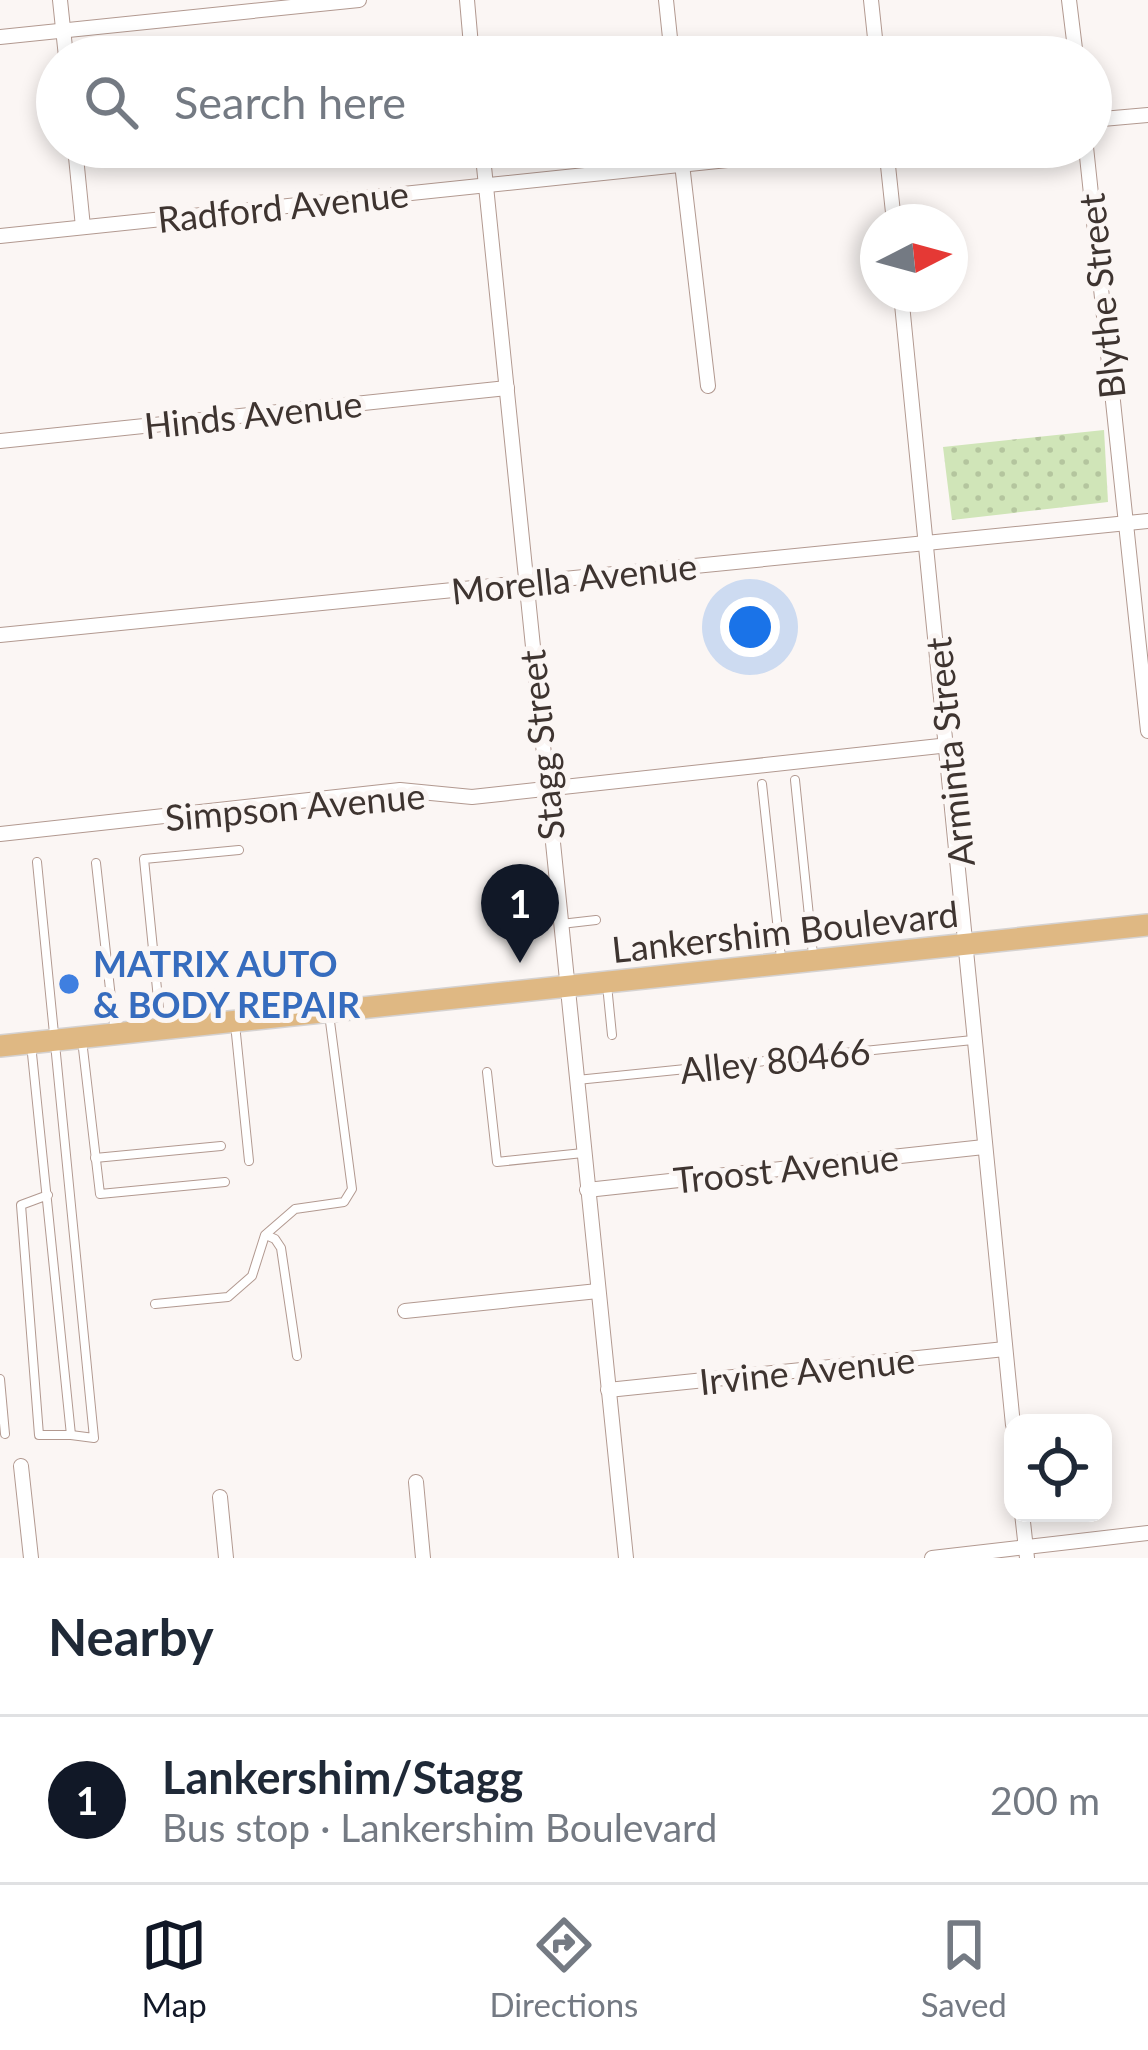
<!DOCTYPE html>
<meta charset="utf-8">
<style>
body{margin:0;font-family:Lato,sans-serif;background:#f6f6f7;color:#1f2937}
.controls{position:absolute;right:36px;bottom:36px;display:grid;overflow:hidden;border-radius:24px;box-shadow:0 6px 18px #0003}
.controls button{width:108px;height:108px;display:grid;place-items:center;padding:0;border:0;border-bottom:3px solid #e0e1e3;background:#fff;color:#1f2937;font:60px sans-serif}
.compass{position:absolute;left:860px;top:204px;width:108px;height:108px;border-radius:50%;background:#fff;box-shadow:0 6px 18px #0003;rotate:84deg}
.you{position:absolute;left:750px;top:627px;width:42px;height:42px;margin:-30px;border:9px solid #fff;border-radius:50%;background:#1a73e8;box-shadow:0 0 0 18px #1a73e833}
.badge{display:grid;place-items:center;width:78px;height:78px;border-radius:50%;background:#111827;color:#fff;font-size:39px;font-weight:700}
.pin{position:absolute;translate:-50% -99px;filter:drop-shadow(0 3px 6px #0008)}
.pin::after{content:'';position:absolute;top:63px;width:42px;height:36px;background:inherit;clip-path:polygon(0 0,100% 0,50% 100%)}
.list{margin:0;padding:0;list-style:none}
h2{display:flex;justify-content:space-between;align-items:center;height:156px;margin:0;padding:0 48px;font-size:51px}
h2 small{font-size:39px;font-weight:400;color:#747a83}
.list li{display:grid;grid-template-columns:78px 1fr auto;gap:36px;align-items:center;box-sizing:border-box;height:168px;padding:0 48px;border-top:3px solid #e0e1e3}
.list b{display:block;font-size:45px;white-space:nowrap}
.list p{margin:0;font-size:39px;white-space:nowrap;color:#747a83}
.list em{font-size:39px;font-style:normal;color:#747a83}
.icon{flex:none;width:66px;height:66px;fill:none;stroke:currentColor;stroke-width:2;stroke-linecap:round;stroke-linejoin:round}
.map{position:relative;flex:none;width:1148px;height:1558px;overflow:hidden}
.search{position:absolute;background:#fff;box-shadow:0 6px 18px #0003;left:36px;right:36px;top:36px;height:132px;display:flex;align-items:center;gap:30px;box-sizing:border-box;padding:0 42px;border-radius:66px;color:#747a83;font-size:45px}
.sheet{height:324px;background:#fff}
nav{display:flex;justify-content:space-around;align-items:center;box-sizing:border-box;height:168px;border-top:3px solid #e0e1e3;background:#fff;font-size:33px;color:#747a83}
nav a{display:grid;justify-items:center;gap:6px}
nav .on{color:#111827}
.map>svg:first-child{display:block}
</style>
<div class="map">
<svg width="1148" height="1558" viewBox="0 0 1148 1558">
<defs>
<pattern id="grass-dots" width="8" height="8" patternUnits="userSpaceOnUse" patternTransform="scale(3)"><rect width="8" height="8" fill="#d0e5b8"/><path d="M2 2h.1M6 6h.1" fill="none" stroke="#b4c59e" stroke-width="1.8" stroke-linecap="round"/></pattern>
</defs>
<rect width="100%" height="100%" fill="#fbf6f4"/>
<polygon fill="url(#grass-dots)" points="1104,430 1108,502 952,520 943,447"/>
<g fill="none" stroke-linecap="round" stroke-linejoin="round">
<g stroke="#b29990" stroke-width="10">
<g id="lane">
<polyline points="795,780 813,955"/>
<polyline points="762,784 781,958"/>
<polyline points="37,862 94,1438 71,1435"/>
<polyline points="96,863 115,1034"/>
<polyline points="561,924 596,920"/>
<polyline points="607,985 612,1035"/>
<polyline points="235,1024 249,1161"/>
<polyline points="161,1029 144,859 239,850"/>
<polyline points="82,1040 100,1194 225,1182"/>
<polyline points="31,1044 71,1435 39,1435 21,1205 48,1195"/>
<polyline points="487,1072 497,1162 583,1153"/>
<polyline points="577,1080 973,1040"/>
<polyline points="95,1158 221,1146"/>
<polyline points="266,1235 275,1239 281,1248 297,1356"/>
<polyline points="155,1304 228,1297 252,1276 265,1235 295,1209 344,1202 352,1189 329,1014"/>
<polyline points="0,1379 5,1434"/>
</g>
</g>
<g stroke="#b29990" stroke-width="16">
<g id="street">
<polyline points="60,0 66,57"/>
<polyline points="467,0 472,57"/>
<polyline points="666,0 672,57"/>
<polyline points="871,0 877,57"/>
<polyline points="1069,0 1076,57"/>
<polyline points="0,37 359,0"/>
<polyline points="1091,120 1148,115"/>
<polyline points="75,147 83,227"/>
<polyline points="482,147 626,1558"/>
<polyline points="680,147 708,386"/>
<polyline points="886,147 894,222"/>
<polyline points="1086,147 1148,731"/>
<polyline points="0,236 853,147"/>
<polyline points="901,294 1013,1425"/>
<polyline points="0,441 507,388"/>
<polyline points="0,635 1148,521"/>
<polyline points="0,834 400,790 472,797 949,745"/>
<polyline points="587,1190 984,1147"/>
<polyline points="405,1311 598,1291"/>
<polyline points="608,1390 1005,1349"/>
<polyline points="21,1466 31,1558"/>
<polyline points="416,1482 423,1558"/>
<polyline points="220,1497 226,1558"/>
<polyline points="1022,1513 1027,1558"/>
<polyline points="932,1558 1148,1533"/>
</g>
</g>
<g stroke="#d5d2d1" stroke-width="24">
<polyline id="primary" points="0,1046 1148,925"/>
</g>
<use href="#lane" stroke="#fff" stroke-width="8"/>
<use href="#street" stroke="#fff" stroke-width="14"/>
<use href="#primary" stroke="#dfb883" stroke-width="21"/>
</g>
<circle fill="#3f7fe0" stroke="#fbf6f4" stroke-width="4.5" cx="69" cy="984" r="12"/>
<g text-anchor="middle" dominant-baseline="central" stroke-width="10" stroke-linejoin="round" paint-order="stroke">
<g font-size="36" fill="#3e3430" stroke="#fbf6f4">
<text transform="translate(283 206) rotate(-6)">Radford Avenue</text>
<text transform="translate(1101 296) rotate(-96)">Blythe Street</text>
<text transform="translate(253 414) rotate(-6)">Hinds Avenue</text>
<text transform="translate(574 578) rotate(-6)">Morella Avenue</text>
<text transform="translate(541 745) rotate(-96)">Stagg Street</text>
<text transform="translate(949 752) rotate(-96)">Arminta Street</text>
<text transform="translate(295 806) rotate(-5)">Simpson Avenue</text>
<text transform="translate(785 931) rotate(-6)">Lankershim Boulevard</text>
<text transform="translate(775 1060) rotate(-6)">Alley 80466</text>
<text transform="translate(786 1168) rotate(-6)">Troost Avenue</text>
<text transform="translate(807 1370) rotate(-6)">Irvine Avenue</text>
</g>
<g font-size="36" font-weight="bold" fill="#366cbe" stroke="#fbf6f4" text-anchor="start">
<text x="93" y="963">MATRIX AUTO<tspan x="93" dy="41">&amp; BODY REPAIR</tspan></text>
</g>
</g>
</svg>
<div class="controls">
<button><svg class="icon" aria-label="locate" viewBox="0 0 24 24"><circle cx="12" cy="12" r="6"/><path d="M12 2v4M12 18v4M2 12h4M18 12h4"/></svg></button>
</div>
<svg class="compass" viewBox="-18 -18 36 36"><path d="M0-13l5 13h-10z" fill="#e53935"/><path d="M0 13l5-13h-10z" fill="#747a83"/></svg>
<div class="you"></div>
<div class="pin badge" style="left:520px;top:963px">1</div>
<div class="search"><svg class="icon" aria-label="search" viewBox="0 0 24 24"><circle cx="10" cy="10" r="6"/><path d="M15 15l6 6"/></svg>Search here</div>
</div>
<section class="sheet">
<h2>Nearby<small></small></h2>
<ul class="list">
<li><span class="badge">1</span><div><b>Lankershim/Stagg</b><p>Bus stop · Lankershim Boulevard</p></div><em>200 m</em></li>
</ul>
</section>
<nav>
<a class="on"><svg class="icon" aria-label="map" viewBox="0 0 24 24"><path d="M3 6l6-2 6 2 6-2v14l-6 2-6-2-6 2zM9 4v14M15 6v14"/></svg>Map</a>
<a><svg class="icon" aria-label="directions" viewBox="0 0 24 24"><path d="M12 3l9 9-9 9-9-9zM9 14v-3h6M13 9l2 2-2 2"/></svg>Directions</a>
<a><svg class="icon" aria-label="saved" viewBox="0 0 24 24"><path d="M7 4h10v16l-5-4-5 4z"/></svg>Saved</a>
</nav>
